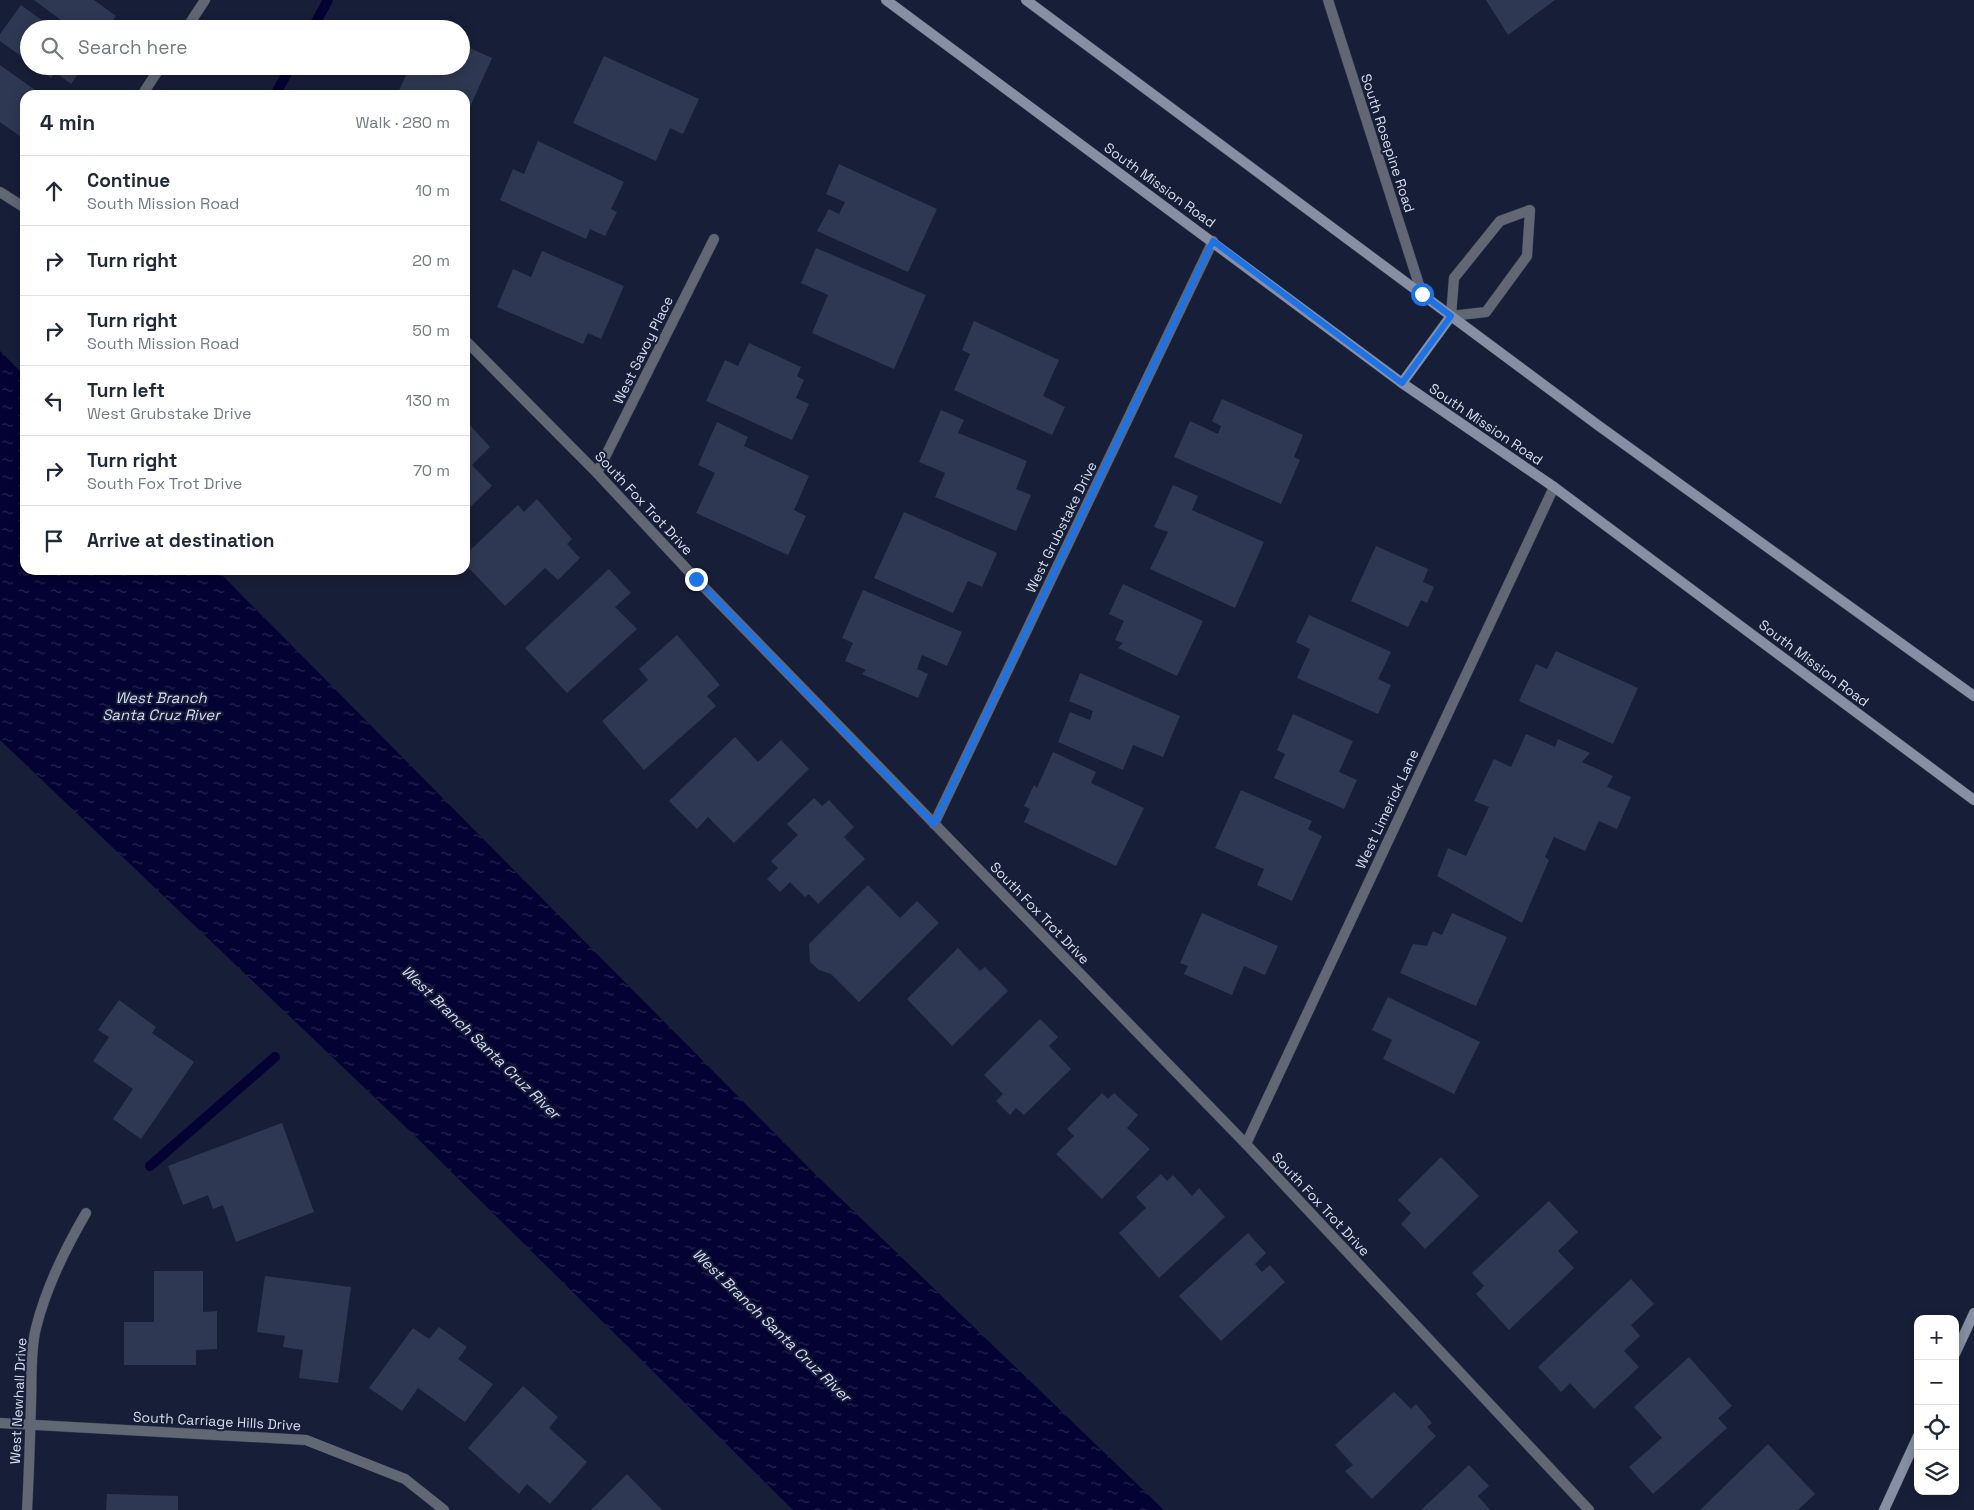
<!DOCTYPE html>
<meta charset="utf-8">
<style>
body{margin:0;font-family:"Space Grotesk",sans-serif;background:#f2f2f3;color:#1f2937}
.controls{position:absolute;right:15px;bottom:15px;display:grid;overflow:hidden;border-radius:10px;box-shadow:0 2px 12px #0003}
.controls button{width:45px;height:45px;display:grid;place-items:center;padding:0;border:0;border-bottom:1px solid #e0e1e3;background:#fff;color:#1f2937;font:25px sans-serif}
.stop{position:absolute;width:15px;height:15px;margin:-11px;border:4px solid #1a73e8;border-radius:50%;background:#fff}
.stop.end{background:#1a73e8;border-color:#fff;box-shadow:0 1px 5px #0008}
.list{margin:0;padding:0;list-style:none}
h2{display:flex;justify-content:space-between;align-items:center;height:65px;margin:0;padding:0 20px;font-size:21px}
h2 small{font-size:16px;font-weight:400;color:#747a83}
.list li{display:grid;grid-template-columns:32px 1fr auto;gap:15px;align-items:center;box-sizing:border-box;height:70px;padding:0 20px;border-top:1px solid #e0e1e3}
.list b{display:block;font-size:19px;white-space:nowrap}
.list p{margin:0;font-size:16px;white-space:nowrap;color:#747a83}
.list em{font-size:16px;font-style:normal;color:#747a83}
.icon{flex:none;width:28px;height:28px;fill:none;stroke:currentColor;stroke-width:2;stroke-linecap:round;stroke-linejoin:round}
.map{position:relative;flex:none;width:1974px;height:1510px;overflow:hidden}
.search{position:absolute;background:#fff;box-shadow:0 2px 12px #0003;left:20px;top:20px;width:450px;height:55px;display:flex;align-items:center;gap:12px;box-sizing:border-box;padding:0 18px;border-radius:28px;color:#747a83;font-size:19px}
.panel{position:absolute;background:#fff;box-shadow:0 2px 12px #0003;left:20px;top:90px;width:450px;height:485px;border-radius:15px}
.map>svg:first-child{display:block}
</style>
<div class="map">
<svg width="1974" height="1510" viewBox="0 0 1974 1510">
<defs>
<pattern id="water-ripples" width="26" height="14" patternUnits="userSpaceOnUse" patternTransform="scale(1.25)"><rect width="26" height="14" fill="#030233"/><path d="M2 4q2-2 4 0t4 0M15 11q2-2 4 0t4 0" fill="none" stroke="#272651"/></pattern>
</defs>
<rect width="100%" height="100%" fill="#171e37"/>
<polygon fill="url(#water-ripples)" points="0,351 25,376 25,570 217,570 813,1172 1164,1510 793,1510 415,1136 0,740"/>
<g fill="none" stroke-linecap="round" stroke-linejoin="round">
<g stroke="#030233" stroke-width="10">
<polyline points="312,29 328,0"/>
<polyline points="275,95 291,66"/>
<polyline points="150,1166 275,1057"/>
</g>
</g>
<g fill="#2f3852">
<polygon points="34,0 94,0 116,16 107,29 73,29"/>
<polygon points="1486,0 1555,0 1508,35"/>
<polygon points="21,5 54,29 29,29 29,62 0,41 0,34"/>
<polygon points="461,44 492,58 465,118 465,95 397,95 410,66 461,66"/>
<polygon points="604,56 699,99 683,134 670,128 656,161 573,123"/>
<polygon points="0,65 42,95 25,95 24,139 0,122"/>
<polygon points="35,66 84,66 71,84 55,72 51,78"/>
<polygon points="538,141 624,182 611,209 617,212 605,236 590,229 586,239 500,200 513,169 524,174"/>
<polygon points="839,164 937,209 908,272 817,231 829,209 839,214 845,202 826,194"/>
<polygon points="816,248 926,295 894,369 812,333 828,295 801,283"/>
<polygon points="542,251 624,286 601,339 588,333 583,344 497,307 513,269 531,277"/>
<polygon points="974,321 1059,360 1043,396 1065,407 1052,435 954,390 970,354 962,350"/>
<polygon points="749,343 801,367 797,376 804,380 796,398 809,404 792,440 706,401 725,360 738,366"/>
<polygon points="1222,399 1303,435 1294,457 1300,460 1281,504 1174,457 1190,421 1218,434 1221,426 1212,421"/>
<polygon points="941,410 964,420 958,433 1027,461 1016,489 1031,495 1016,531 935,497 945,473 919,462"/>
<polygon points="467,422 490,447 472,465 492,486 465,512 465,424"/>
<polygon points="717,422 748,437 744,446 809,476 794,510 806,516 788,555 696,513 715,473 698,465"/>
<polygon points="1173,485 1198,496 1192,510 1264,542 1235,608 1150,569 1168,532 1154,527"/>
<polygon points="537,499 572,539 567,544 580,558 558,580 545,568 505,606 465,564 465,555 518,505 524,512"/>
<polygon points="904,512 997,553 982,587 968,581 953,613 874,578"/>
<polygon points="1376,546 1428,569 1423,582 1434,587 1427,603 1421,600 1408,627 1351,601"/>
<polygon points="609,569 631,593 615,607 637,629 567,693 525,648"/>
<polygon points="1123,584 1203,621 1177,676 1118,648 1123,643 1115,640 1124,621 1109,614"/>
<polygon points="863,590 962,632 947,666 922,655 917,669 928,674 918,698 862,674 866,670 845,661 853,643 842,638"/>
<polygon points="1309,615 1391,652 1378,679 1391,685 1378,714 1297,678 1310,649 1296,642"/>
<polygon points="677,635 720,685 707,696 716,706 644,770 602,721 648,680 639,669"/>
<polygon points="1556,651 1638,688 1613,744 1519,701 1536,664 1547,669"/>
<polygon points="1080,673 1180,716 1163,757 1133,745 1123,770 1058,742 1070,712 1090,720 1093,711 1069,701"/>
<polygon points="1293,714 1353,741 1339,772 1357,780 1344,809 1274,778 1285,754 1277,750"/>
<polygon points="1526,734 1555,747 1558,739 1590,753 1582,762 1613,776 1607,787 1631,797 1617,829 1599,821 1585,851 1554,837 1545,857 1549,860 1522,923 1437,876 1448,848 1466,856 1489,807 1474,801 1494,759 1511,767"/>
<polygon points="735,737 758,762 781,740 809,769 734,843 708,817 697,829 669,801"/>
<polygon points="1053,752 1096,772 1091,783 1144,808 1116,866 1024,822 1030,809 1024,806 1034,785 1037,788"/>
<polygon points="1241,790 1312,821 1308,829 1322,836 1292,901 1257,885 1264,869 1215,848"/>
<polygon points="814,798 822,806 829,800 854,827 844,837 865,859 818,904 809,894 805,897 790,882 780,892 767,879 778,868 771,861 798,835 787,824"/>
<polygon points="868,885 900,918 917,901 939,923 859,1002 831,974 819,970 810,962 809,944"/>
<polygon points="1202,913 1278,946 1265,975 1244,966 1232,995 1184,974 1188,966 1180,963"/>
<polygon points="1452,913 1507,937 1476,1006 1400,973 1413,944 1427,946 1433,931 1442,935"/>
<polygon points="958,948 980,971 985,967 1008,991 952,1046 907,999"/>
<polygon points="1388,997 1480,1042 1454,1094 1383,1059 1392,1040 1372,1030"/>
<polygon points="119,1000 156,1027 152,1033 194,1062 141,1139 113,1119 133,1089 93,1061 109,1037 98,1030"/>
<polygon points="1040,1019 1058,1037 1049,1046 1071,1069 1024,1115 1016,1108 1010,1115 996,1101 1003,1094 984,1075"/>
<polygon points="1102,1093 1108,1099 1114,1093 1138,1115 1127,1128 1150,1149 1102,1199 1056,1154 1074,1136 1067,1129"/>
<polygon points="282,1123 314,1212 236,1242 223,1205 213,1209 208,1195 183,1205 168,1166"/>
<polygon points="1441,1157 1479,1196 1425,1249 1401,1224 1411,1213 1398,1200"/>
<polygon points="1161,1174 1167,1181 1173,1175 1192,1196 1199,1188 1225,1217 1159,1278 1119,1233 1146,1208 1136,1197"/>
<polygon points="1549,1201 1578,1232 1558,1251 1574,1268 1509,1330 1476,1294 1484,1286 1472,1273"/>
<polygon points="1248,1233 1266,1253 1255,1264 1262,1272 1270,1265 1285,1282 1221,1341 1179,1296"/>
<polygon points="154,1271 203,1271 203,1312 217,1311 217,1349 196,1350 196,1365 124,1365 124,1322 154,1322"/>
<polygon points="265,1276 351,1287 338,1383 299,1378 303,1350 283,1347 285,1336 257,1332"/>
<polygon points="1631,1279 1654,1304 1631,1325 1640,1336 1624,1351 1639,1367 1594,1409 1570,1383 1561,1392 1538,1367"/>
<polygon points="439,1327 467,1347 458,1359 493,1384 465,1422 418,1388 402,1411 369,1388 413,1328 429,1339"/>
<polygon points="1689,1357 1732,1406 1718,1418 1727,1428 1653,1494 1629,1467 1662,1438 1634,1407"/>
<polygon points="523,1386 558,1417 549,1428 587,1462 550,1504 527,1484 519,1494 468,1448"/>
<polygon points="1394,1392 1411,1409 1416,1404 1432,1423 1427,1427 1436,1436 1372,1499 1345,1471 1353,1465 1335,1445"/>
<polygon points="1768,1444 1815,1494 1798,1510 1700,1510"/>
<polygon points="1469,1465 1489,1486 1478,1496 1490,1510 1421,1510"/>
<polygon points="627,1474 662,1510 591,1510"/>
<polygon points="107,1494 178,1496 178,1510 106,1510"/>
</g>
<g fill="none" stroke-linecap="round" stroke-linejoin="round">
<g stroke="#323951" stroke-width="11">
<polygon id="lane" points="1530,210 1527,256 1486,312 1451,316 1454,278 1500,221"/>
</g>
<g stroke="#323951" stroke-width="11">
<g id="street">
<polyline points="1328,0 1422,294"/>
<polyline points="186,29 205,0"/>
<polyline points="142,95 161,66"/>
<polyline points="0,192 22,206 25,206"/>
<polyline points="465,340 597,473 696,579 1246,1144 1589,1510"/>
<polyline points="597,473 714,239"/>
<polyline points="934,824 1213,241"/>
<polyline points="1246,1144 1554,487"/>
<polyline points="0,1423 306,1440 405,1479 444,1510"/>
<path d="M27 1510C29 1475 30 1439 31 1404 32 1379 30 1352 36 1328 46 1287 65 1249 86 1213"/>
</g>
</g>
<g stroke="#323951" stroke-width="11">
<g id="secondary">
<polyline points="886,0 1402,383 1554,487 1974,800"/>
<polyline points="1026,0 1599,426 1974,696"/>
<polyline points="1402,383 1451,316"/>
<polyline points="1955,1354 1974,1313"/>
<polyline points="1884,1510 1918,1436"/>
</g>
</g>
<use href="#lane" stroke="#626774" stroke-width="10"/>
<use href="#street" stroke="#626774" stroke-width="10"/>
<use href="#secondary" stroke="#878fa4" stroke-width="10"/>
</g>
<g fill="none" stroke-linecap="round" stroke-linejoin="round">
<polyline stroke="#1a73e8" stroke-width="6" points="696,579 934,824 1213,241 1402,383 1451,316 1422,294"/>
</g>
<g text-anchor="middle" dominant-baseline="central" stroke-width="4" stroke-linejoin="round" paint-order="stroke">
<g font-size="14" fill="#d8deef" stroke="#171e37">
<text transform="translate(1388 143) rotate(72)">South Rosepine Road</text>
<text transform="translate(1160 185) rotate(36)">South Mission Road</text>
<text transform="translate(643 350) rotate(-64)">West Savoy Place</text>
<text transform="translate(1486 424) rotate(34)">South Mission Road</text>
<text transform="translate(644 503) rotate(47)">South Fox Trot Drive</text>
<text transform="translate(1061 527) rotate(-64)">West Grubstake Drive</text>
<text transform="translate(1814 663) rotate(37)">South Mission Road</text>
<text transform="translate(1387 809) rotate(-65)">West Limerick Lane</text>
<text transform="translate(1040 913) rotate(46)">South Fox Trot Drive</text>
<text transform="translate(1321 1204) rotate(47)">South Fox Trot Drive</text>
<text transform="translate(18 1401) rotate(-87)">West Newhall Drive</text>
<text transform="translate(217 1421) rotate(3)">South Carriage Hills Drive</text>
</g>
<g font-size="15" font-style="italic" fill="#d5dcf1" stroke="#171e37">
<text x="161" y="697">West Branch<tspan x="161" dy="17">Santa Cruz River</tspan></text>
<text transform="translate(481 1042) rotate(44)">West Branch Santa Cruz River</text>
<text transform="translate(772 1325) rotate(44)">West Branch Santa Cruz River</text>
</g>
</g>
</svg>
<div class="controls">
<button>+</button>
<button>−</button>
<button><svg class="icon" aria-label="locate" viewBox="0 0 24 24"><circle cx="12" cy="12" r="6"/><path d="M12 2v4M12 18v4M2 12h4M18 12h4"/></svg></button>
<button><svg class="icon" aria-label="layers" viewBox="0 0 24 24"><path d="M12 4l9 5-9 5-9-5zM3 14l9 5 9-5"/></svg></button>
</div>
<div class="stop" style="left:1422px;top:294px"></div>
<div class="stop end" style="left:696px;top:579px"></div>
<div class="search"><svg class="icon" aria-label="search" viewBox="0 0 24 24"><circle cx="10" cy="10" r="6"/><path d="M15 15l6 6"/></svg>Search here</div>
<section class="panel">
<h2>4 min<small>Walk · 280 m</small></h2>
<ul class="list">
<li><svg class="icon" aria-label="ahead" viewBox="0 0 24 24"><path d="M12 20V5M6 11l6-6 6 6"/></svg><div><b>Continue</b><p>South Mission Road</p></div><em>10 m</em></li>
<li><svg class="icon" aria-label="right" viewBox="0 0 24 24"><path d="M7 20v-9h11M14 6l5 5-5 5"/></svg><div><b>Turn right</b></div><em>20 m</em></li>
<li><svg class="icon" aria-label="right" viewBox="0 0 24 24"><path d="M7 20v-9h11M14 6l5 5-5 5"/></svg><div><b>Turn right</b><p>South Mission Road</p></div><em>50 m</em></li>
<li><svg class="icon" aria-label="left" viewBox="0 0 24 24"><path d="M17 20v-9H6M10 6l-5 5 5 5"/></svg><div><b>Turn left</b><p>West Grubstake Drive</p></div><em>130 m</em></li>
<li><svg class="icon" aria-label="right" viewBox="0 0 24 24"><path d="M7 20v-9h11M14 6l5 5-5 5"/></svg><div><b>Turn right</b><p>South Fox Trot Drive</p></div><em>70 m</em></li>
<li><svg class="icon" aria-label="arrive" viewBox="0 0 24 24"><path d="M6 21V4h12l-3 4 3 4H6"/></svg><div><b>Arrive at destination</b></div></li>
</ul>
</section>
</div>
